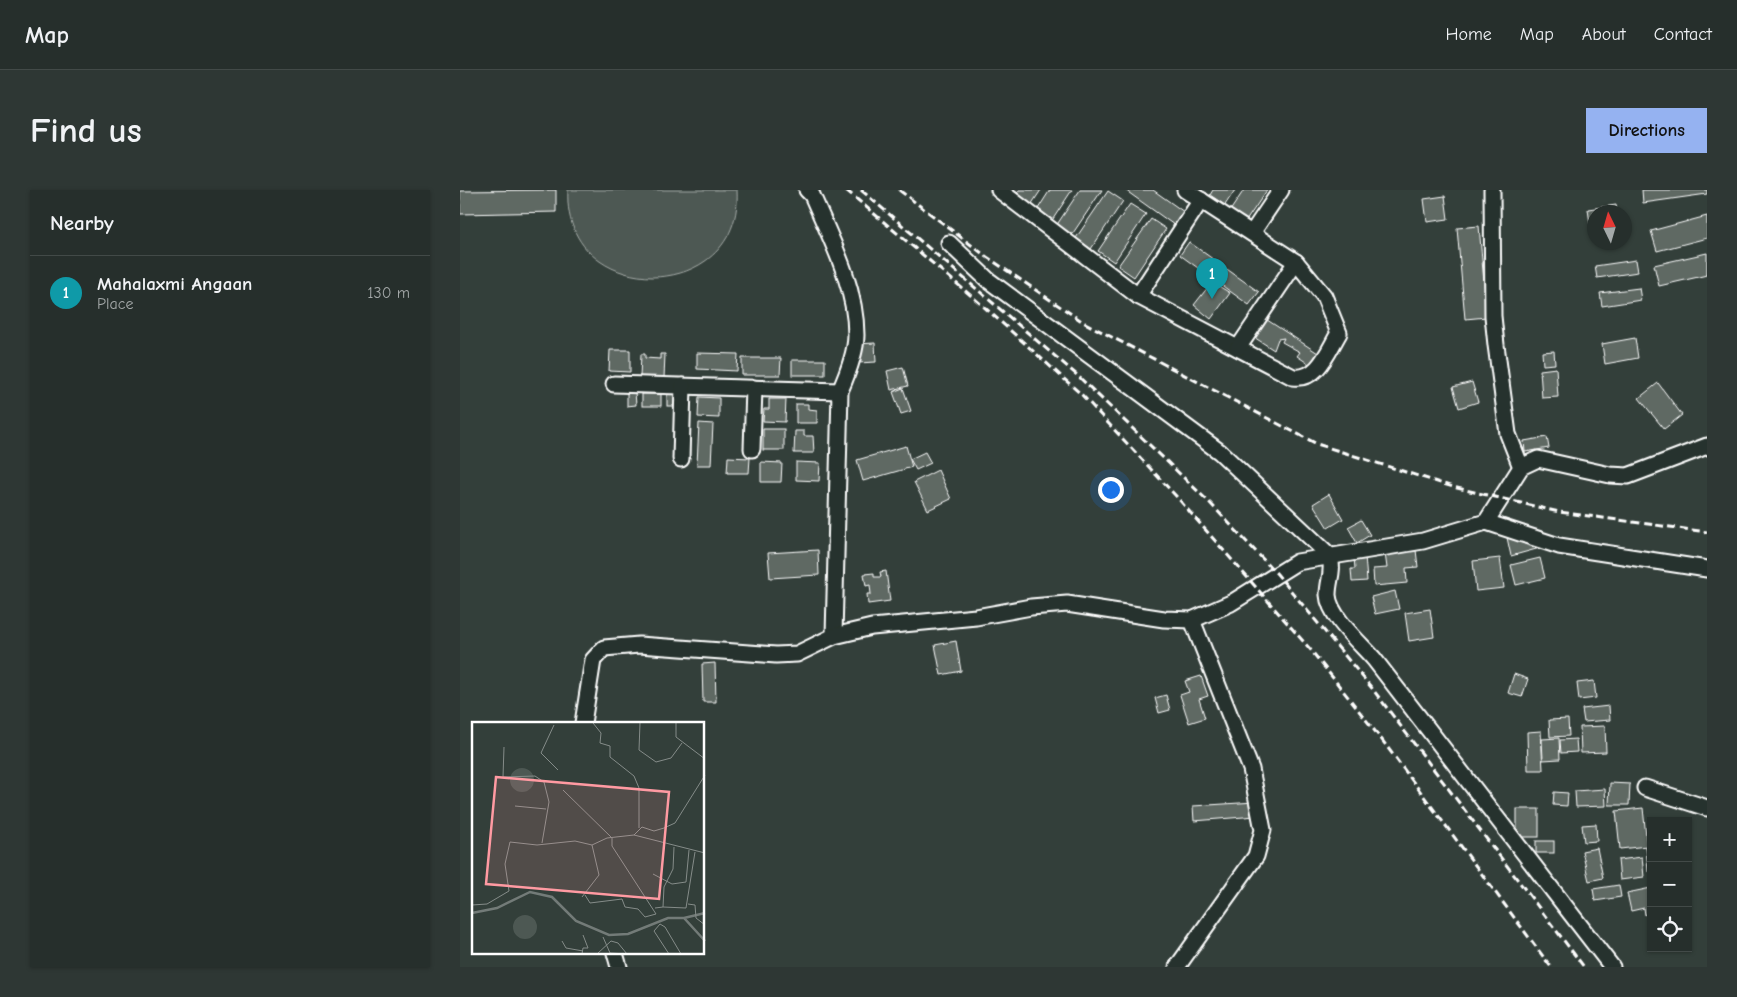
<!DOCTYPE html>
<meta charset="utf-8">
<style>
body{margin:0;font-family:"Comic Neue",sans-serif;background:#2e3734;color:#f1f3f6}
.controls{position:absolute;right:15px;bottom:15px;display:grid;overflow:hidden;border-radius:0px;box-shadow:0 1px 4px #0004}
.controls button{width:45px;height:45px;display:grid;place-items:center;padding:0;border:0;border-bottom:1px solid #424a48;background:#262f2c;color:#f1f3f6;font:25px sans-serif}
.compass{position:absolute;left:1127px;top:15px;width:45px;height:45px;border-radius:50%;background:#262f2c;box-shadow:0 1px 4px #0004;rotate:355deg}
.you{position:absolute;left:650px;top:299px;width:18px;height:18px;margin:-12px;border:4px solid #fff;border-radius:50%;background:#1a73e8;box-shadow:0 0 0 8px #1a73e833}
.badge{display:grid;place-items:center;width:32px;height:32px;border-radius:50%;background:#95b2f1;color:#fff;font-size:16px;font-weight:700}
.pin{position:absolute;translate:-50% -41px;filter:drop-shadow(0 1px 2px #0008)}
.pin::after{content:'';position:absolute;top:26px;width:18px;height:15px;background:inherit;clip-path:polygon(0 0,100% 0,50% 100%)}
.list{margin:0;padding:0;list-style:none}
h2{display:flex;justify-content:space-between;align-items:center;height:65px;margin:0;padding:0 20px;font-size:21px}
h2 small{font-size:16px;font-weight:400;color:#a4a9a9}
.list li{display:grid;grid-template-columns:32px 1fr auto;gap:15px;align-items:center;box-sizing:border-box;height:75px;padding:0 20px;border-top:1px solid #424a48}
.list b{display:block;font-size:19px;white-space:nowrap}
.list p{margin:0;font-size:16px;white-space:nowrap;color:#a4a9a9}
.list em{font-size:16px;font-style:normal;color:#a4a9a9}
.icon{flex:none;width:28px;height:28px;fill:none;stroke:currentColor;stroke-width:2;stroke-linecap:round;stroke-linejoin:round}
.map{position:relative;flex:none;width:1247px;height:777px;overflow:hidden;border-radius:0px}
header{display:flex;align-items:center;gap:30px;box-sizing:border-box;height:70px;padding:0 25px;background:#262f2c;border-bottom:1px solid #424a48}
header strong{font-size:24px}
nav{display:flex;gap:28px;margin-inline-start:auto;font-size:18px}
.intro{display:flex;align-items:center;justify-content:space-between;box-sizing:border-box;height:120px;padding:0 30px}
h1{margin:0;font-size:35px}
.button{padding:12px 22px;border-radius:0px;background:#95b2f1;color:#111;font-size:18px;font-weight:700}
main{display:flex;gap:30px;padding:0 30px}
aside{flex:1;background:#262f2c;border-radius:0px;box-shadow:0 1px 4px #0004}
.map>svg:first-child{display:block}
</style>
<header>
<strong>Map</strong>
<nav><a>Home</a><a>Map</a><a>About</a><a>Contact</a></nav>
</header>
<div class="intro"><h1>Find us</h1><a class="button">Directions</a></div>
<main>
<aside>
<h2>Nearby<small></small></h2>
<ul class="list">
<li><span class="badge" style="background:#0f9aa8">1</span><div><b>Mahalaxmi Angaan</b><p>Place</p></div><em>130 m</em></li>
</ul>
</aside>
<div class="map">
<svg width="1247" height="777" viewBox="0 0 1247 777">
<rect width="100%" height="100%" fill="#333f3a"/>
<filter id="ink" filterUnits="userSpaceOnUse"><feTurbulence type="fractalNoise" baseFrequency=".02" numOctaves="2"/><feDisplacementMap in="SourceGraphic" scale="10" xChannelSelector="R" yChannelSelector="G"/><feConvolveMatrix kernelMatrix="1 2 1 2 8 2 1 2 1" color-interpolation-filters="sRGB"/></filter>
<g filter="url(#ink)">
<path fill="#4d5853" stroke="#a6aca9" d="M108 0H277C284 116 101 116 108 0Z"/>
<g fill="#5f6964" stroke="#fff">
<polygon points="96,0 96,22 0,24 0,1"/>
<polygon points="559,0 581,0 571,15 556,5"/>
<polygon points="590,0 612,0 591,32 576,22"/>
<polygon points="620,0 642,0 611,46 596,36"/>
<polygon points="665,0 693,0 724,22 714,35"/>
<polygon points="753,0 775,0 765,15 750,5"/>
<polygon points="784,0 807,0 786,31 770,21"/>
<polygon points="1182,0 1247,0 1247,4 1183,13"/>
<polygon points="648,1 663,11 631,59 616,48"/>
<polygon points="985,6 988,29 967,32 964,9"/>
<polygon points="670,14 686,24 654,72 638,61"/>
<polygon points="1156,15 1157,22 1134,22 1134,33 1130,34 1128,19"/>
<polygon points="1247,26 1247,48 1197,61 1191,41"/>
<polygon points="691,29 706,39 674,87 658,76"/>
<polygon points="1019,36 1027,127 1005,129 997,38"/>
<polygon points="729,52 799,102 789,115 720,65"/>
<polygon points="1247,63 1247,85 1199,96 1194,75"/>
<polygon points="1176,70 1178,82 1137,88 1135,76"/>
<polygon points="752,92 770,103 751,129 734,115"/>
<polygon points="1179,98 1181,110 1142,116 1140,103"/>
<polygon points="801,126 858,163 855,167 858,168 852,176 837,166 840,162 822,152 824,148 818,149 814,160 789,144"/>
<polygon points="1175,148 1178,168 1145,174 1142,154"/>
<polygon points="415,153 416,172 398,173 397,154"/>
<polygon points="150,160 170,160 170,182 149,181"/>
<polygon points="1094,161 1095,174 1083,175 1082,162"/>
<polygon points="237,163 278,164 277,181 237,179"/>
<polygon points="181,164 185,164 185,168 200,169 200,164 205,164 204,188 180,187"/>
<polygon points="282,168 321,168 320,185 282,185"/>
<rect x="332" y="170" width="33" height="15"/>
<polygon points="443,177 448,196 431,200 427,181"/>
<polygon points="1096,178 1098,207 1082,208 1080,180"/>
<polygon points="1012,192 1018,212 999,218 993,197"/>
<polygon points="1198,193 1222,225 1204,239 1179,208"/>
<polygon points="443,198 451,221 441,224 433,202"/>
<polygon points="175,202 176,215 167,216 167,203"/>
<rect x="207" y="203" width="9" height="13"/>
<rect x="182" y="204" width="19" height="12"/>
<polygon points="239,207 259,208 259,228 238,227"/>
<polygon points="309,209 326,209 325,232 303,231 304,219 309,219"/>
<polygon points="336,214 348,214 348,219 357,220 357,233 336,233"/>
<polygon points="239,233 253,234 251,275 237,275"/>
<rect x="303" y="239" width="21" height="21"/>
<polygon points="335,241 344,241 344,246 353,246 354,263 334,263"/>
<polygon points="1087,247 1089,258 1065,262 1064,251"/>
<polygon points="446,256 452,277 403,291 397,270"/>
<polygon points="465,262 471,273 456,280 450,269"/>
<polygon points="268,267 290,268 289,283 267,283"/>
<polygon points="301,272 322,273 321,292 301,292"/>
<polygon points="336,272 360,273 359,291 336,290"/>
<polygon points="478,280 491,309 468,320 454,292"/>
<polygon points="869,304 883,329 868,338 853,314"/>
<polygon points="901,330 910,345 897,353 888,337"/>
<polygon points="1046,343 1079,353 1080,358 1051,366"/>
<polygon points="358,360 359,385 310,388 308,363"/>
<polygon points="956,360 958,377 946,378 947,393 914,396 913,379 927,378 925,363"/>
<polygon points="905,366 907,391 892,392 891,379 895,379 894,367"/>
<polygon points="1040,368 1044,398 1016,401 1013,371"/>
<polygon points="1080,368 1085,388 1056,395 1051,375"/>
<polygon points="426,381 430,411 408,414 407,404 411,404 410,395 406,396 404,384 414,383 414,387 421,387 420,382"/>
<polygon points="935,401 939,419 915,424 911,407"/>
<polygon points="970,419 974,447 949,451 945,423"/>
<polygon points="496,451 501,481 481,485 475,455"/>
<polygon points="255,473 256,512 243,512 242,474"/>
<polygon points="1054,484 1068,489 1062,507 1048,503"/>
<polygon points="741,486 748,506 739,509 745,528 729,533 720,505 729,502 725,491"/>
<polygon points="1134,491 1136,508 1119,510 1117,493"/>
<polygon points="706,505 710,520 699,523 695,508"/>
<polygon points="1149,516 1150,530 1124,532 1122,519"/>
<polygon points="1108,529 1109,546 1090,547 1089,530"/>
<polygon points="1145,536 1146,562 1121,563 1120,537"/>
<polygon points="1081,541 1083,580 1068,580 1067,542"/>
<polygon points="1099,548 1100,569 1083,570 1082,549"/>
<polygon points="1116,549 1117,562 1101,563 1100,550"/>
<polygon points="1150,593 1170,594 1169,615 1149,615"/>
<polygon points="1145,599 1146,616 1116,617 1115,601"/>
<polygon points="1094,602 1108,603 1107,616 1093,615"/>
<polygon points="795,612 796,626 734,631 733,616"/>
<polygon points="1183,618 1187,656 1160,659 1156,621"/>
<rect x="1057" y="619" width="22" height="28"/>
<polygon points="1136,634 1137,651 1124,652 1122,635"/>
<rect x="1076" y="651" width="18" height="12"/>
<polygon points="1191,656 1191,681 1188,681 1186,657"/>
<polygon points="1137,658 1143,688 1129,691 1122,661"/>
<polygon points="1182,667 1184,687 1160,690 1158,670"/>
<polygon points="1159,695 1161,707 1135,711 1133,699"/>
<polygon points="1191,698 1191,723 1185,725 1184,718 1171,721 1167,703"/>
</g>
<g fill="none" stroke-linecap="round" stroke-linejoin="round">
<g stroke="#fff" stroke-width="19">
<g id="minor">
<path d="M347 0 352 5C371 49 396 96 396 145 396 162 387 185 380 201L374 446"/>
<path d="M539 0 678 106 833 187C858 191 868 161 879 143L864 106 836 72 725 0"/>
<polyline points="1032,0 1033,126 1036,155 1048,244 1061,277"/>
<polyline points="792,43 821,0"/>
<path d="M489 53 528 90 760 262 870 366C874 383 868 390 868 405 869 426 901 454 914 469L1152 777"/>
<polyline points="678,106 741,10"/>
<polyline points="778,158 836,72"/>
<polyline points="154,194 380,201"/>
<polyline points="292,259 294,198"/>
<polyline points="221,269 223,196"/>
<polyline points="1026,332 1099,356 1247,379"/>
<polyline points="123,533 133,470 144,458 179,455 316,465 337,464 374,446 412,437 516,427 571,417 607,414 704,429 732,430 771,413 837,372 963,351 1026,332 1061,277 1078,269 1150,285 1168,286 1247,256"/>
<polyline points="1185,598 1247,618"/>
<polyline points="155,763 159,777"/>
<polyline points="717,777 796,666 803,640 791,579 732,430"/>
</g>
</g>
<use href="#minor" stroke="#26332d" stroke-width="15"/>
<g stroke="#fff" stroke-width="3" stroke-dasharray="8 4" stroke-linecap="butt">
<polyline points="386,0 522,115 622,205 715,305 850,459 922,550 1091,777"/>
<polyline points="401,0 617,185 749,312 817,384 911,497 1124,777"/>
<polyline points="439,0 527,67 623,132 857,254 993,297 1099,322 1247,342"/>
</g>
</g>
</g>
<g transform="translate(12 532)">
<rect width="232" height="232" fill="#333f3a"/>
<path d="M38 58a12 12 0 1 1 24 0a12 12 0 1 1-24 0ZM41 205a12 12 0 1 1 24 0a12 12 0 1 1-24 0Z" fill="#4d5853"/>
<path fill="none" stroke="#737b78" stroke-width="2.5" d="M0 191 25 186 58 170 80 175 104 199 137 213 156 212 196 196H212L233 219M212 196 233 191"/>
<path fill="none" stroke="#858c89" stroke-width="1" d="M121 1 129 11 128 21 138 24V35L162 54 167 66V106M168 1 167 28 184 40 199 36 210 21M204 1V15L233 37M82 3 69 31 86 48M32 25 31 55 63 54 72 60 77 80 70 121M91 68 140 116V124L184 192 173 195 166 187 153 185 150 177 118 181 113 173M43 84 74 87M162 113 233 131M181 152 200 162 214 160 217 128M110 175 127 153 120 123M216 182 223 183 224 196 233 203M0 183 15 182 37 169 33 142 38 120 65 123 103 119 120 123 135 116 162 113 170 105 182 109 192 106 203 101 233 53M191 185 214 186 223 130M183 186 191 185 192 165 201 147 202 125M131 215 138 231 155 232M90 219 94 226 111 229M110 232 111 226H116L111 213M125 232 139 219 146 221 155 232M197 232 182 209 188 202 193 205 209 232"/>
<path fill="#ff9aa2" fill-opacity="0.15" stroke="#ff9aa2" stroke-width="2.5" d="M24 55 197 70 187 177 14 162Z"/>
<rect width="232" height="232" fill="none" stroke="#fff" stroke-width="2.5"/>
</g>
</svg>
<div class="controls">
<button>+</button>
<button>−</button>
<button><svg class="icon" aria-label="locate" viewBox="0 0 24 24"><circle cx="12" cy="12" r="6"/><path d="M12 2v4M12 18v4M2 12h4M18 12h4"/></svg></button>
</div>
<svg class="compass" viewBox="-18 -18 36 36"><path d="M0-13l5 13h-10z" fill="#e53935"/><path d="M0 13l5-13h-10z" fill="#a4a9a9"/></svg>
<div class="you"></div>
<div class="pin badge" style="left:752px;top:109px;background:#0f9aa8">1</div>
</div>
</main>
